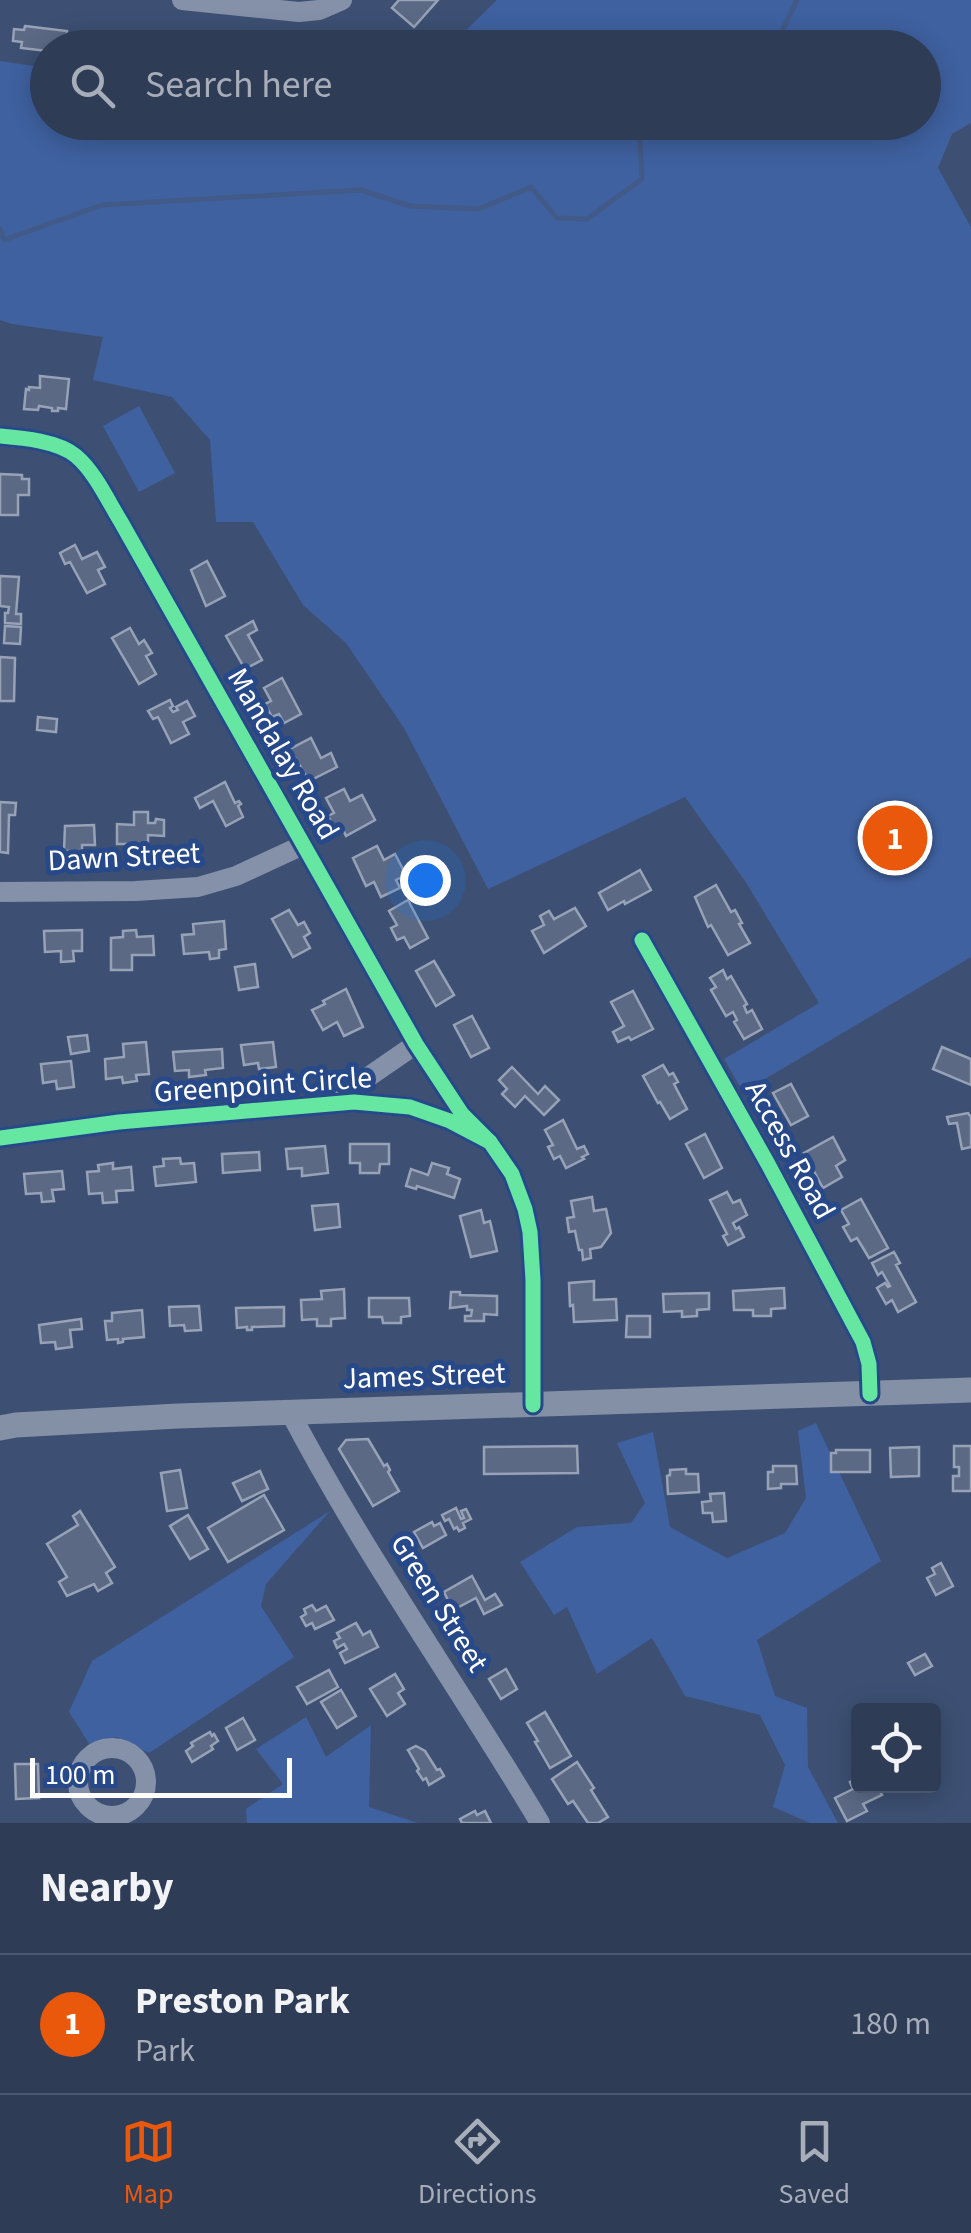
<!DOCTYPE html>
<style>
body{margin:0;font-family:"Source Sans 3",sans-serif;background:#3a4760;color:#f1f3f6}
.controls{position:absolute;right:30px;bottom:30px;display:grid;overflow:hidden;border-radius:10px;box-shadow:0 5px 25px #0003}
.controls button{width:90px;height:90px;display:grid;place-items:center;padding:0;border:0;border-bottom:2px solid #49566c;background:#2e3c56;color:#f1f3f6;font:50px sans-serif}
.scale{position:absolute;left:30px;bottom:25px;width:262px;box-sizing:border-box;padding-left:10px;border:5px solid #fff;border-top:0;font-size:28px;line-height:35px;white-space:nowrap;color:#fff;-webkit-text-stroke:8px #274989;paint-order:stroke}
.you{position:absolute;left:425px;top:880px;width:35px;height:35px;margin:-25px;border:8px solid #fff;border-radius:50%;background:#1a73e8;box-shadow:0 0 0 15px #1a73e833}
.badge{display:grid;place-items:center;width:65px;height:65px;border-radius:50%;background:#ea580c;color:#fff;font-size:32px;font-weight:700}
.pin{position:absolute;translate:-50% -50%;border:5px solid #fff;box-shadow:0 2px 10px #0006}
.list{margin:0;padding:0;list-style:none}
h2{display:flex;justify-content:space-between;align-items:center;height:130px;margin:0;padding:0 40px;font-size:42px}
h2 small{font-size:32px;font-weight:400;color:#a7adb9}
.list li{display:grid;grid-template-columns:65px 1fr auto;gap:30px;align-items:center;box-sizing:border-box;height:140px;padding:0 40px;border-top:2px solid #49566c}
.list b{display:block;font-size:38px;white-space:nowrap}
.list p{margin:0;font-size:32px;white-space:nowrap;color:#a7adb9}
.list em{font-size:32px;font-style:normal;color:#a7adb9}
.icon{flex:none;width:55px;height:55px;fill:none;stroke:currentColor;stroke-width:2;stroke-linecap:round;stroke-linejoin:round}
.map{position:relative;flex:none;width:971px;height:1823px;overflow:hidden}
.search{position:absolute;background:#2e3c56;box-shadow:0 5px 25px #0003;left:30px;right:30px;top:30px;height:110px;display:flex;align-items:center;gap:25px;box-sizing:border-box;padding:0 35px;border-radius:55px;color:#a7adb9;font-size:38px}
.sheet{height:270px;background:#2e3c56}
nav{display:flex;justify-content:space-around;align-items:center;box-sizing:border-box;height:140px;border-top:2px solid #49566c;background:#2e3c56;font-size:28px;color:#a7adb9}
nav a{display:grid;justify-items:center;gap:5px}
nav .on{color:#ea580c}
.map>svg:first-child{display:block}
</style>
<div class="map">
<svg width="971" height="1823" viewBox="0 0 971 1823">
<rect width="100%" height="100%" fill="#3d5073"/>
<g fill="#3f61a0">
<polygon points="497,0 971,0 971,123 952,134 938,168 971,227 971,957 743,1092 724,1059 819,1003 745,881 685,797 488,889 404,728 346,643 303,605 253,522 216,522 210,440 172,397 93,380 103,337 12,324 0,320 0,61 47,68 48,122 924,122 924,48 449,47"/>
<polygon points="139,406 175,473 139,492 103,426"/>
<polygon points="816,1423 881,1561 757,1640 775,1696 807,1708 808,1767 838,1823 810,1823 773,1807 785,1765 760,1715 685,1696 652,1638 597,1674 567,1607 554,1615 520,1562 577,1527 631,1523 645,1503 617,1443 653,1432 670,1527 727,1558 785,1533 806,1498 798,1431"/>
<polygon points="330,1511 266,1584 261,1606 294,1657 149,1753 117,1737 90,1745 69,1712 92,1661"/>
<polygon points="306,1717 326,1757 371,1725 369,1807 418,1823 247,1823 246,1809 283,1784 256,1749"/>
</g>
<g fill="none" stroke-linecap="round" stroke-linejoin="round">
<g stroke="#425a87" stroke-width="5">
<polyline points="774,48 797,0"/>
<polyline points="0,229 4,240 102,205 361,190 410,206 479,209 531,187 557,218 587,219 642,179 639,122"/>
</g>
</g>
<g fill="#5b6985" stroke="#98a2b6" stroke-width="2.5">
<polygon points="399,0 438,0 414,27 392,8"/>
<polygon points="25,26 67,31 65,48 48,48 48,51 21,48 22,42 13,41 14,29 24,30"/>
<polygon points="96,36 114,39 114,36 134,39 133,44 145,46 144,48 95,48"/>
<polygon points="40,376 69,379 66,409 58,408 58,411 52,411 52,408 39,406 38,410 24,409 26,389 29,390 29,387 40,388"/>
<polygon points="0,474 22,475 22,479 29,479 29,495 18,495 18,515 0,515"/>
<polygon points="75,545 82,559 97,552 105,567 98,570 105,584 87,593 70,562 65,564 60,553"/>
<polygon points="207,561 225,596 206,606 191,570"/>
<polygon points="0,576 19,577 16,614 21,614 21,624 5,623 5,613 8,613 9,607 0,606"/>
<polygon points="253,621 257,630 248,635 262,660 245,669 226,636"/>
<polygon points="5,626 21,627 20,644 4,643"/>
<polygon points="130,628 139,644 144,640 152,653 146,656 156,674 139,684 112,638"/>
<polygon points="0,657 15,658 14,701 0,701"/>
<polygon points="282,678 301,714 284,723 279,714 272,717 265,704 271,701 264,688"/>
<polygon points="170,700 173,706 170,708 173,712 178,710 176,707 187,701 195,716 183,722 189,734 171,743 158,717 153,719 148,711"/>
<polygon points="38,717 57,719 56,732 37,730"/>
<polygon points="311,738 321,758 331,753 337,767 309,781 290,749"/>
<polygon points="225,782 235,803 239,801 241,804 238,806 243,817 226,826 213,801 200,808 195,798"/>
<polygon points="344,789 350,801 362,795 375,820 346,836 341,825 335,828 328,816 334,813 326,798"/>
<polygon points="0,802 16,803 15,815 9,815 8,853 0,852"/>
<polygon points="134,812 148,812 148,823 155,823 156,819 164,820 164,836 148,835 148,850 131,850 131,844 117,844 117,824 134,825"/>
<polygon points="94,825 95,845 82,845 82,851 64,851 65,826"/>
<polygon points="377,846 384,860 395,854 406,875 396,880 400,888 381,897 374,882 366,886 353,858"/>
<polygon points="640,870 651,890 625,904 624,901 608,910 599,893"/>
<polygon points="716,885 731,912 735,910 742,923 739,924 750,943 728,955 711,925 708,927 695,897"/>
<polygon points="408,900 428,938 410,948 404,937 397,940 391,928 397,925 389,911"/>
<polygon points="575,908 586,926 544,953 532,931 544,925 540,916 549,911 554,919"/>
<polygon points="289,910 298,925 304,922 310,933 304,937 310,948 293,957 272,919"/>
<polygon points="224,921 226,949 219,950 219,958 210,959 209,952 184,954 182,935 194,934 193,924"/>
<polygon points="82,930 82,951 73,951 74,961 61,962 61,951 45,952 44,931"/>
<polygon points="136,930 137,937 153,936 154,955 132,955 132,970 111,970 111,938 123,937 123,931"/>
<polygon points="434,961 454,995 436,1006 416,971"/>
<polygon points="255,964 258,987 239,990 235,967"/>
<polygon points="723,970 727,979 731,976 747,1004 744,1006 747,1013 752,1010 762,1029 744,1039 734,1022 737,1020 733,1012 726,1016 711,990 716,987 710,978"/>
<polygon points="346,989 363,1027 344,1036 337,1022 323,1030 312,1010 325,1004 323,1001"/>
<polygon points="633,991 653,1029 631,1040 629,1037 618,1042 613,1032 624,1026 611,1002"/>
<polygon points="472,1016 489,1048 471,1057 454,1025"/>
<polygon points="87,1035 89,1051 71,1054 68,1037"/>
<polygon points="146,1042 149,1074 136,1075 137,1081 123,1083 122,1077 106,1079 105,1059 124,1057 123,1044"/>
<polygon points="273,1042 276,1067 259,1069 258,1063 244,1065 241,1045"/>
<polygon points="942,1047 971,1059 971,1085 933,1069"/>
<polygon points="222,1049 223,1068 205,1070 206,1075 189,1077 189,1070 175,1071 173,1052"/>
<polygon points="71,1061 74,1087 57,1089 56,1081 43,1083 41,1064"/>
<polygon points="663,1065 669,1075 673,1073 678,1082 674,1084 687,1109 670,1119 660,1102 658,1103 643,1076"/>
<polygon points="512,1067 538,1094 545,1086 559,1100 544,1115 525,1096 515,1107 502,1094 507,1089 499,1080"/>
<polygon points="791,1084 808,1116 791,1125 773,1093"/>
<polygon points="968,1113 971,1117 971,1147 962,1149 957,1123 949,1124 947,1117"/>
<polygon points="563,1120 577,1149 584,1146 588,1154 582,1157 584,1159 566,1168 560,1156 554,1159 548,1147 553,1145 545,1130"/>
<polygon points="705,1134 722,1168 704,1178 686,1144"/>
<polygon points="833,1137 845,1160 836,1166 842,1177 823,1188 804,1153"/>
<polygon points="350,1144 389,1144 389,1164 380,1164 379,1173 360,1173 360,1163 350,1163"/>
<polygon points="325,1146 328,1173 302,1176 302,1168 288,1169 286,1149"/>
<polygon points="259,1152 260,1170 223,1173 222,1154"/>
<polygon points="180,1158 181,1164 194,1163 196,1182 156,1186 154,1167 164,1166 163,1159"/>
<polygon points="113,1163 113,1169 131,1167 133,1190 116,1191 117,1202 103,1203 102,1193 89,1194 87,1172 99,1171 98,1165"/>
<polygon points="432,1163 449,1168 447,1174 460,1179 454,1198 417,1186 416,1189 406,1186 411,1169 428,1175"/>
<polygon points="62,1171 64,1189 52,1190 54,1201 42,1202 41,1193 26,1194 24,1174"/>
<polygon points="727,1192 733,1203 740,1200 747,1215 733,1223 736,1229 739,1227 744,1237 728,1245 723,1236 727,1234 710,1200"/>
<polygon points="592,1197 594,1211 606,1209 611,1233 601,1247 590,1249 591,1258 583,1260 582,1250 579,1250 575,1231 569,1232 567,1218 574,1217 571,1201"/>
<polygon points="861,1199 888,1248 869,1258 857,1238 851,1241 843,1227 849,1224 841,1210"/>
<polygon points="338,1204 340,1227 315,1230 312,1206"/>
<polygon points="481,1210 484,1223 490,1221 497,1251 471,1257 460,1216"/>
<polygon points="894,1252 900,1263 896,1265 916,1302 898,1312 892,1300 886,1304 877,1288 885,1283 888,1287 890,1286 882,1272 878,1275 872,1263"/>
<polygon points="594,1281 594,1300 616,1299 617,1320 574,1322 573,1305 570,1306 569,1283"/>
<polygon points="784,1288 785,1308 771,1309 771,1316 753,1316 753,1310 734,1310 733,1291"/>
<polygon points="344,1289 345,1318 331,1319 331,1326 317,1326 317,1319 302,1320 301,1300 322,1299 321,1291"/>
<polygon points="451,1292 460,1292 460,1295 497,1296 497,1315 484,1314 484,1321 465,1321 465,1316 471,1316 472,1310 467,1310 467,1306 450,1308"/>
<polygon points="709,1293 709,1309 697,1310 697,1316 682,1317 682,1311 664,1312 663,1294"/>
<polygon points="369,1298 409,1298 410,1316 401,1317 401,1323 383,1323 382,1317 369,1317"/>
<polygon points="199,1306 201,1330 185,1331 184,1325 170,1326 169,1307"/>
<polygon points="284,1307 284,1326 252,1327 252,1330 247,1330 247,1327 237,1328 236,1308"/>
<polygon points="142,1310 144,1337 123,1339 123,1342 118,1343 118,1339 107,1340 105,1321 112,1321 112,1313"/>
<polygon points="627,1316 650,1316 650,1337 626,1337"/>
<polygon points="81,1319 82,1329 70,1330 72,1347 56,1349 55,1342 41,1343 39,1325"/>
<polygon points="368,1439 384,1466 387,1464 390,1470 388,1472 399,1491 373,1506 339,1449 346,1440"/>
<polygon points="577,1446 578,1473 484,1474 484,1447"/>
<polygon points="954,1446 971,1446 971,1491 953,1491 953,1476 959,1476 959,1467 954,1467"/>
<polygon points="919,1447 919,1476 891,1477 890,1448"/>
<polygon points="836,1450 870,1450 870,1472 831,1472 831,1453 836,1453"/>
<polygon points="773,1466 796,1466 797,1484 781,1484 781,1488 768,1489 768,1472 773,1472"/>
<polygon points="686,1469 686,1474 698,1474 699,1492 668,1494 667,1476 670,1475 670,1470"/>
<polygon points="180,1470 187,1508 167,1511 161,1473"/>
<polygon points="260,1471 268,1489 242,1501 233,1483"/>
<polygon points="724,1493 726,1521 713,1522 712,1513 703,1513 702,1502 711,1501 710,1494"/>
<polygon points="264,1495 284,1530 228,1562 208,1528"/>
<polygon points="456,1508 461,1519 464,1518 461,1511 466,1509 471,1519 463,1523 465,1528 459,1531 457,1527 454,1529 449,1519 445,1521 442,1515"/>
<polygon points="80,1511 115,1567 106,1573 112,1583 98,1591 94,1584 67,1596 59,1582 67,1577 47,1544 78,1525 73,1516"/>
<polygon points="188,1515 208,1549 190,1559 170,1526"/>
<polygon points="432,1522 434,1526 440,1523 446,1535 423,1548 414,1532"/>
<polygon points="941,1563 953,1586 936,1595 927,1578 935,1574 932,1568"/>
<polygon points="472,1576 485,1600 495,1594 502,1605 484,1614 476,1598 453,1610 444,1592"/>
<polygon points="312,1605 316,1611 326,1606 334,1620 315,1629 312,1623 306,1626 301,1617 306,1614 304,1609"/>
<polygon points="356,1623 363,1635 370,1631 378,1647 345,1663 340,1653 347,1649 344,1644 337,1648 334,1641 340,1638 337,1633"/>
<polygon points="925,1654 932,1666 915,1675 908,1663"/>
<polygon points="506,1669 517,1689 501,1699 489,1679"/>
<polygon points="329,1670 338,1687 307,1704 297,1687"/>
<polygon points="395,1674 404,1689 398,1693 405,1704 387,1716 370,1689"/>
<polygon points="341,1690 356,1716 337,1728 321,1702"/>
<polygon points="545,1712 571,1756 550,1768 535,1742 538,1741 527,1723"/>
<polygon points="243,1718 255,1740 237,1750 226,1728"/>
<polygon points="210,1732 212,1736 214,1734 218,1741 211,1746 213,1749 192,1762 186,1751 193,1746 191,1743"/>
<polygon points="416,1746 425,1751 437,1770 440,1769 444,1776 429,1785 426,1778 423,1780 417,1771 419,1769 408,1750"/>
<polygon points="577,1762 594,1788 591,1790 608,1817 598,1823 588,1823 573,1801 568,1804 552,1779"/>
<polygon points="15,1764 38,1764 39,1798 16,1799"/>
<polygon points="858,1778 858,1786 877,1786 882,1795 863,1804 867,1811 847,1821 835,1798 853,1789 850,1782"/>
<polygon points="475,1811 477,1815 485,1811 491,1823 462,1823 460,1819"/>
</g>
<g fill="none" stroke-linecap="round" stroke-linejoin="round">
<g stroke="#8491a8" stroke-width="20">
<polyline points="182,0 299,12 319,10 342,0"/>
<path d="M0 436C23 438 58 441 76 456 95 472 108 501 121 522L416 1044 462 1114 490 1142"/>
<polyline points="0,892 136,891 198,887 236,876 303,845"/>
<polyline points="642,940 768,1164 863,1342 869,1364 870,1394"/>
<polyline points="329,1099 358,1084 416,1044"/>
<polyline points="0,1138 119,1122 354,1102 410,1107 450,1121 490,1142 512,1174 525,1209 530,1232 533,1280 533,1405"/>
<path d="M290 1412C364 1554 458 1685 540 1823"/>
<circle cx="112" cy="1782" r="34"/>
</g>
<polyline stroke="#8390a6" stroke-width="25" points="0,1428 16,1425 178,1416 971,1390"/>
<g stroke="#274989" stroke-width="21">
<g id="cycleway">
<path d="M0 436C23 438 58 441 76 456 95 472 108 501 121 522L416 1044 462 1114 490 1142"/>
<polyline points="642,940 768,1164 863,1342 869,1364 870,1394"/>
<polyline points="0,1138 119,1122 354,1102 410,1107 450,1121 490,1142 512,1174 525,1209 530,1232 533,1280 533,1405"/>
</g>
</g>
<use href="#cycleway" stroke="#66e7a1" stroke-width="15"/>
</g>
<g text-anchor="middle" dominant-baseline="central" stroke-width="10" stroke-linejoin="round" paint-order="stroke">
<g font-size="30" fill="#fff" stroke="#274989">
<text transform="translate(283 754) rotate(60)">Mandalay Road</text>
<text transform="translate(124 857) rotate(-3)">Dawn Street</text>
<text transform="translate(263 1085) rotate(-4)">Greenpoint Circle</text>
<text transform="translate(790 1150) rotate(61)">Access Road</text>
<text transform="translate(424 1376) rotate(-2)">James Street</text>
<text transform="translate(439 1603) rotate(58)">Green Street</text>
</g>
</g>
</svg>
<div class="controls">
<button><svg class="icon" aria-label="locate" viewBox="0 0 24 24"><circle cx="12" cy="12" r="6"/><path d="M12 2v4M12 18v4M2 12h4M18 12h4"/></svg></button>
</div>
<div class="scale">100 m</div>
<div class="you"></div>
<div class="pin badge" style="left:895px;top:838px">1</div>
<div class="search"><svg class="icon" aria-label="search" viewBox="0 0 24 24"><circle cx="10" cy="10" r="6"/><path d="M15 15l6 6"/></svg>Search here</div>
</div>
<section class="sheet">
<h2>Nearby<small></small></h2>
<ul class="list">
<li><span class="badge">1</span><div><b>Preston Park</b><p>Park</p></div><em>180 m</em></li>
</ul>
</section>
<nav>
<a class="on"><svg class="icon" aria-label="map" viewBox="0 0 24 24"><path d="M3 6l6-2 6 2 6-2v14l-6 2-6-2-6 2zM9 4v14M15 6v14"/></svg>Map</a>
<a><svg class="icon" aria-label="directions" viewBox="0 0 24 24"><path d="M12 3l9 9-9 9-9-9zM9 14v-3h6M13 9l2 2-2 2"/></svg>Directions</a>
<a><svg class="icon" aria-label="saved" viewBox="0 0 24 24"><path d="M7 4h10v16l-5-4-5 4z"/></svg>Saved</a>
</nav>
